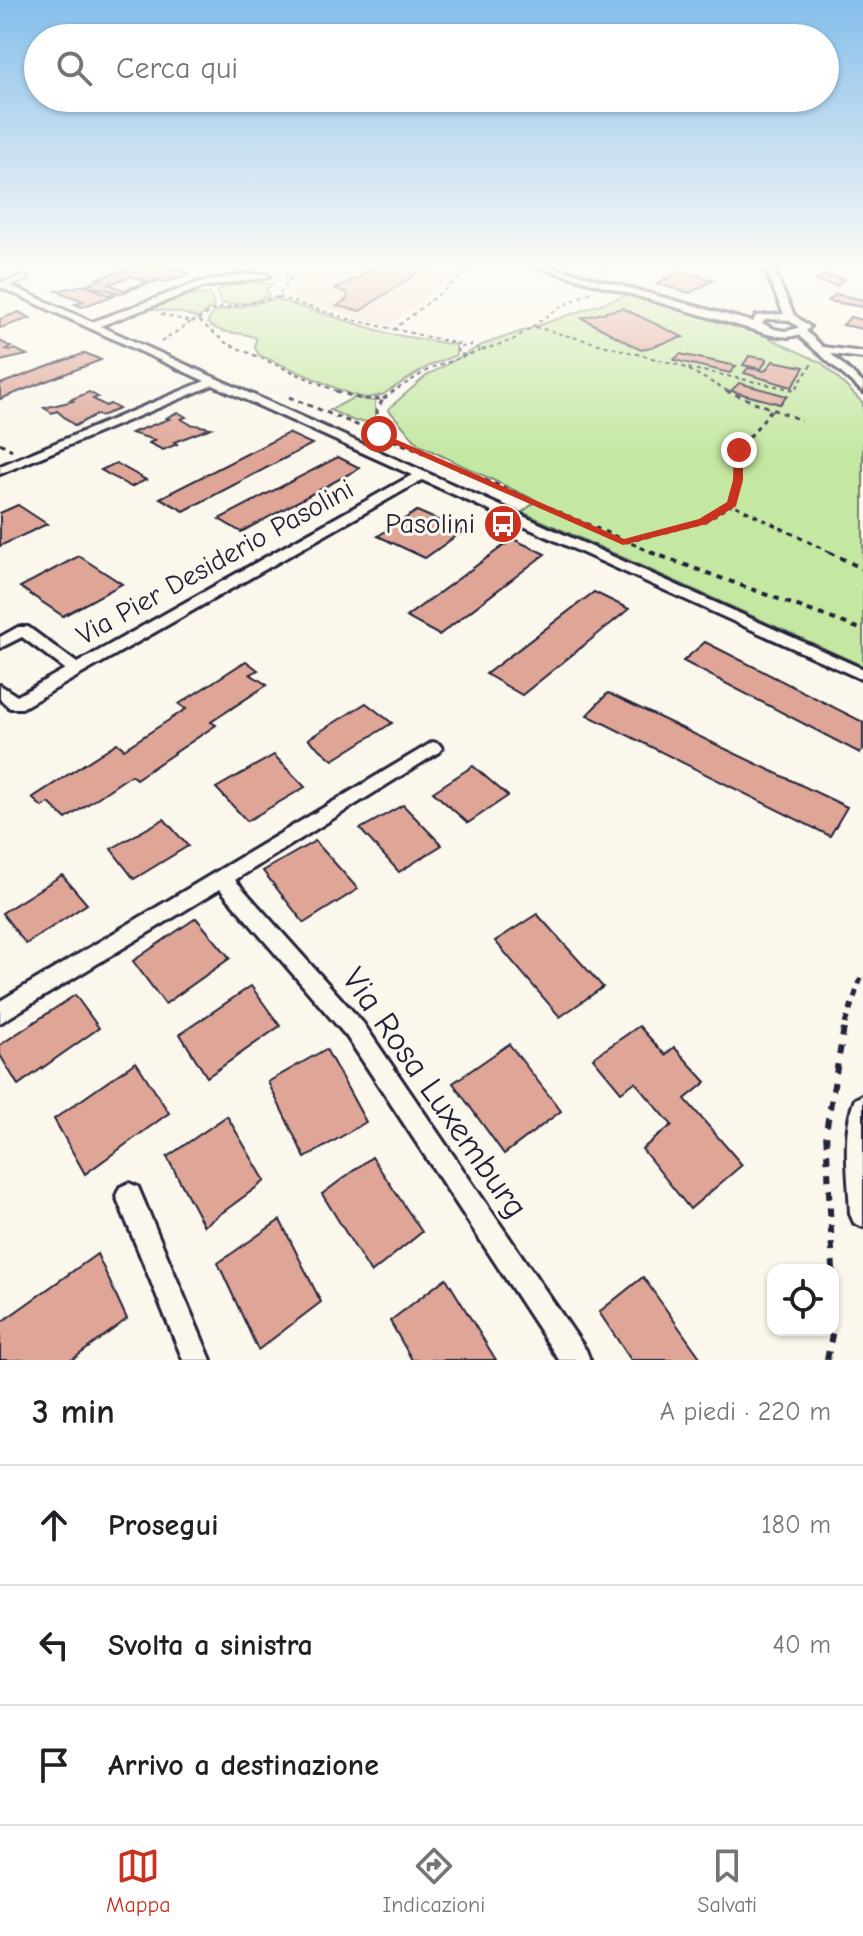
<!DOCTYPE html>
<html lang="it">
<meta charset="utf-8">
<style>
body{margin:0;font-family:"Comic Neue",sans-serif;background:#f6f6f6;color:#202124}
.controls{position:absolute;right:24px;bottom:24px;display:grid;overflow:hidden;border-radius:16px;box-shadow:0 2px 6px #0004}
.controls button{width:72px;height:72px;display:grid;place-items:center;padding:0;border:0;border-bottom:2px solid #e0e0e0;background:#fff;color:#202124;font:40px sans-serif}
.stop{position:absolute;width:24px;height:24px;margin:-18px;border:6px solid #c8321e;border-radius:50%;background:#fff}
.stop.end{background:#c8321e;border-color:#fff;box-shadow:0 2px 8px #0008}
.list{margin:0;padding:0;list-style:none}
h2{display:flex;justify-content:space-between;align-items:center;height:104px;margin:0;padding:0 32px;font-size:34px}
h2 small{font-size:26px;font-weight:400;color:#757577}
.list li{display:grid;grid-template-columns:52px 1fr auto;gap:24px;align-items:center;box-sizing:border-box;height:120px;padding:0 32px;border-top:2px solid #e0e0e0}
.list b{display:block;font-size:30px;white-space:nowrap}
.list em{font-size:26px;font-style:normal;color:#757577}
.icon{flex:none;width:44px;height:44px;fill:none;stroke:currentColor;stroke-width:2;stroke-linecap:round;stroke-linejoin:round}
.map{position:relative;flex:none;width:863px;height:1360px;overflow:hidden}
.search{position:absolute;background:#fff;box-shadow:0 2px 6px #0004;left:24px;right:24px;top:24px;height:88px;display:flex;align-items:center;gap:20px;box-sizing:border-box;padding:0 28px;border-radius:44px;color:#757577;font-size:30px}
.sheet{height:464px;background:#fff}
nav{display:flex;justify-content:space-around;align-items:center;box-sizing:border-box;height:112px;border-top:2px solid #e0e0e0;background:#fff;font-size:22px;color:#757577}
nav a{display:grid;justify-items:center;gap:4px}
nav .on{color:#c8321e}
.map>svg:first-child{display:block}
</style>
<div class="map">
<svg width="863" height="1360" viewBox="0 0 863 1360">
<rect width="100%" height="100%" fill="#fbf7ec"/>
<filter id="ink" filterUnits="userSpaceOnUse"><feTurbulence type="fractalNoise" baseFrequency=".0125" numOctaves="2"/><feDisplacementMap in="SourceGraphic" scale="16" xChannelSelector="R" yChannelSelector="G"/><feConvolveMatrix kernelMatrix="1 2 1 2 8 2 1 2 1" color-interpolation-filters="sRGB"/></filter>
<g filter="url(#ink)">
<polygon fill="#f3dfd3" points="281,265 466,265 388,326 291,299 301,283"/>
<g fill="#c4e7a1" stroke="#73846e" stroke-width="2">
<polygon points="246,278 255,283 272,284 266,290 269,296 250,303 221,304 217,292 224,288 225,282"/>
<polygon points="210,294 214,306 198,318 182,313 150,309 190,295"/>
<polygon points="630,294 755,331 822,363 863,403 863,666 522,512 537,501 419,445 388,409 426,376 482,345"/>
<path d="M275 299 390 334 456 345V355L429 366 382 395 367 398 352 395 259 355 255 348 256 338C236 329 227 338 207 323L214 312Z"/>
<polygon points="353,398 375,401 375,422 354,421 330,410"/>
</g>
<g fill="#dfa698" stroke="#22223b" stroke-width="2" fill-rule="evenodd">
<path d="M142 265H164L189 274 166 282 159 280 112 296 109 295 116 292 84 285 102 279 98 278ZM131 276 148 282 124 290 109 284Z"/>
<polygon points="382,265 429,265 360,311 337,306 347,299 348,293 335,289"/>
<polygon points="680,271 714,280 690,293 656,284"/>
<polygon points="824,275 844,279 837,286 816,281"/>
<polygon points="84,285 109,295 112,296 82,307 75,304 83,301 57,291"/>
<polygon points="836,294 863,300 863,307 828,301"/>
<polygon points="622,308 683,337 641,350 582,318"/>
<polygon points="19,312 30,318 0,328 0,319"/>
<polygon points="850,317 863,320 863,329 843,325"/>
<polygon points="0,341 11,347 6,349 10,351 15,349 27,355 0,361"/>
<polygon points="85,353 101,360 0,399 0,384"/>
<polygon points="680,354 736,366 730,373 674,360"/>
<polygon points="749,356 767,359 761,369 743,365"/>
<polygon points="773,361 804,367 792,387 744,373 748,368 765,371"/>
<polygon points="739,383 787,396 780,404 731,391"/>
<polygon points="89,392 98,397 93,399 106,406 110,404 119,409 101,416 97,414 75,426 57,411 52,413 44,408 73,401 70,400"/>
<polygon points="178,412 186,417 181,419 190,424 211,428 174,442 177,444 163,450 149,443 155,440 131,433 169,419 166,418"/>
<polygon points="288,433 312,444 184,511 160,498"/>
<polygon points="338,457 360,468 241,532 219,519"/>
<polygon points="116,463 146,480 131,487 101,470"/>
<polygon points="18,505 47,524 0,546 0,513"/>
<polygon points="417,511 463,531 425,558 378,536"/>
<polygon points="513,539 545,554 439,635 406,617"/>
<polygon points="79,556 122,584 63,616 20,587"/>
<polygon points="594,592 629,609 522,695 486,674"/>
<polygon points="705,642 863,722 863,750 860,753 683,661"/>
<polygon points="246,661 258,670 250,674 267,685 211,722 216,725 136,779 131,775 66,819 49,803 42,807 32,798 117,743 124,749 186,709 179,704"/>
<polygon points="608,693 847,807 830,836 587,715"/>
<polygon points="366,703 392,723 333,760 308,739"/>
<polygon points="274,755 305,787 247,821 216,788"/>
<polygon points="473,766 508,796 468,823 433,792"/>
<polygon points="403,805 442,845 399,872 360,829"/>
<polygon points="164,819 188,846 134,879 111,849"/>
<polygon points="315,841 358,889 304,923 263,871"/>
<polygon points="62,875 87,904 26,944 2,913"/>
<polygon points="537,914 603,987 560,1017 495,941"/>
<polygon points="196,918 230,958 165,1004 133,961"/>
<polygon points="251,986 280,1026 207,1077 180,1034"/>
<polygon points="75,995 99,1028 18,1085 0,1055 0,1045"/>
<polygon points="639,1026 665,1055 674,1047 706,1082 685,1099 742,1165 690,1209 642,1149 672,1125 635,1082 621,1092 593,1058"/>
<polygon points="509,1044 561,1111 504,1154 453,1083"/>
<polygon points="326,1049 366,1122 305,1158 268,1082"/>
<polygon points="136,1062 169,1113 85,1174 54,1119"/>
<polygon points="227,1116 265,1181 204,1226 167,1157"/>
<polygon points="372,1157 422,1232 371,1273 322,1194"/>
<polygon points="280,1220 321,1302 258,1350 218,1263"/>
<polygon points="97,1254 127,1319 72,1360 0,1360 0,1323"/>
<polygon points="643,1277 702,1360 631,1360 599,1312"/>
<polygon points="446,1278 496,1360 412,1360 390,1321"/>
</g>
<g fill="none" stroke-linecap="round" stroke-linejoin="round">
<g stroke="#22223b" stroke-width="9">
<polyline id="service" points="2,285 26,278"/>
</g>
<g stroke="#22223b" stroke-width="6">
<g id="minor">
<path d="M531 265H545L753 322 756 316 784 314 763 265H771L794 315 810 327 806 331 823 347 863 352V358L831 354 863 383V392L798 335 788 337 771 335ZM767 319 788 320 799 327C786 334 774 330 762 323Z"/>
<polygon points="245,274 266,274 270,277 203,287 100,326 863,669 863,680 422,480 22,708 10,708 0,699 0,685 17,696 65,669 22,637 0,648 0,637 18,627 28,627 77,663 412,475 213,385 0,474 0,466 205,381 0,287 0,281 92,322 197,283"/>
<polygon points="433,742 439,744 442,748 439,752 235,880 363,1023 586,1350 590,1360 559,1360 347,1037 220,889 0,1023 0,1001"/>
<path d="M863 1095V1227L854 1223 850 1214C849 1178 841 1132 855 1099Z"/>
<polygon points="129,1183 138,1187 211,1360 183,1360 116,1196 120,1187"/>
</g>
</g>
<g stroke="#22223b" stroke-width="2" stroke-dasharray="4 4" stroke-linecap="butt">
<polyline points="604,271 616,265"/>
<polyline points="278,297 349,319 464,345"/>
<polyline points="161,314 191,322 198,320 226,343 341,393"/>
<polyline points="198,320 213,310 278,297 291,277 277,269"/>
<polyline points="535,327 682,366 731,393"/>
<polyline points="393,330 476,265"/>
<polyline points="161,342 191,322"/>
<polyline points="482,350 513,340 560,307 591,292"/>
<polyline points="688,368 795,390 813,362"/>
<polyline points="391,393 431,368 482,350 471,345 457,348 458,353 464,355"/>
</g>
<g stroke="#22223b" stroke-width="3" stroke-dasharray="5 5" stroke-linecap="butt">
<polyline points="336,391 361,399 383,399 377,410 379,434 656,554"/>
<polyline points="726,391 801,420"/>
<polyline points="289,397 379,434"/>
<polyline points="383,399 394,391"/>
<polyline points="771,410 739,450 738,480 732,504 833,554"/>
<polyline points="0,443 12,450"/>
<polyline points="626,542 703,522 732,504"/>
</g>
<g stroke="#22223b" stroke-width="4" stroke-dasharray="6 6" stroke-linecap="butt">
<polyline points="650,552 863,630"/>
<polyline points="829,552 863,569"/>
</g>
<polyline stroke="#22223b" stroke-width="5" stroke-dasharray="7 7" stroke-linecap="butt" points="845,1024 863,972"/>
<g stroke="#22223b" stroke-width="6" stroke-dasharray="9 9" stroke-linecap="butt">
<polyline points="833,1270 826,1131 845,1022"/>
<polyline points="833,1276 833,1330"/>
<polyline points="827,1360 833,1330"/>
</g>
<use href="#service" stroke="#fbf7ec" stroke-width="5"/>
<use href="#minor" fill="#fbf7ec" fill-rule="evenodd"/>
</g>
</g>
<linearGradient id="sky" x2="0" y2="1"><stop stop-color="#84beeb"/><stop offset="0.58" stop-color="#fdfbf6"/><stop offset="1" stop-color="#fdfbf6" stop-opacity="0"/></linearGradient>
<rect width="863" height="456" fill="url(#sky)"/>
<polygon fill="#c8321e" points="379,432 624,539 699,519 727,502 733,480 734,450 739,447 743,450 743,480 736,506 707,524 623,545 376,436"/>
<defs>
<g id="bus-disc" transform="scale(2)"><circle r="9.5" fill="#c8321e" stroke="#fbf7ec"/><path d="M-5-6H5V4H4V6H2V4H-2V6H-4V4H-5ZM-3.5-4V0h7V-4ZM-3.5 1.2v1.5H-2V1.2ZM2 1.2v1.5H3.5V1.2Z" fill="#fff"/></g>
</defs>
<g fill-rule="evenodd">
<use href="#bus-disc" x="503" y="524"/>
</g>
<g text-anchor="middle" dominant-baseline="central" stroke-width="6" stroke-linejoin="round" paint-order="stroke">
<g font-size="28" fill="#22223b" stroke="#fbf7ec" text-anchor="end">
<text x="475" y="524">Pasolini</text>
</g>
<g font-size="28" fill="#22223b" stroke="#fbf7ec">
<text transform="translate(215 562) rotate(-29)">Via Pier Desiderio Pasolini</text>
</g>
<g font-size="34" fill="#22223b" stroke="#fbf7ec">
<text transform="translate(435 1093) rotate(55)">Via Rosa Luxemburg</text>
</g>
</g>
</svg>
<div class="controls">
<button><svg class="icon" aria-label="locate" viewBox="0 0 24 24"><circle cx="12" cy="12" r="6"/><path d="M12 2v4M12 18v4M2 12h4M18 12h4"/></svg></button>
</div>
<div class="stop" style="left:379px;top:434px"></div>
<div class="stop end" style="left:739px;top:450px"></div>
<div class="search"><svg class="icon" aria-label="search" viewBox="0 0 24 24"><circle cx="10" cy="10" r="6"/><path d="M15 15l6 6"/></svg>Cerca qui</div>
</div>
<section class="sheet">
<h2>3 min<small>A piedi · 220 m</small></h2>
<ul class="list">
<li><svg class="icon" aria-label="ahead" viewBox="0 0 24 24"><path d="M12 20V5M6 11l6-6 6 6"/></svg><div><b>Prosegui</b></div><em>180 m</em></li>
<li><svg class="icon" aria-label="left" viewBox="0 0 24 24"><path d="M17 20v-9H6M10 6l-5 5 5 5"/></svg><div><b>Svolta a sinistra</b></div><em>40 m</em></li>
<li><svg class="icon" aria-label="arrive" viewBox="0 0 24 24"><path d="M6 21V4h12l-3 4 3 4H6"/></svg><div><b>Arrivo a destinazione</b></div></li>
</ul>
</section>
<nav>
<a class="on"><svg class="icon" aria-label="map" viewBox="0 0 24 24"><path d="M3 6l6-2 6 2 6-2v14l-6 2-6-2-6 2zM9 4v14M15 6v14"/></svg>Mappa</a>
<a><svg class="icon" aria-label="directions" viewBox="0 0 24 24"><path d="M12 3l9 9-9 9-9-9zM9 14v-3h6M13 9l2 2-2 2"/></svg>Indicazioni</a>
<a><svg class="icon" aria-label="saved" viewBox="0 0 24 24"><path d="M7 4h10v16l-5-4-5 4z"/></svg>Salvati</a>
</nav>
